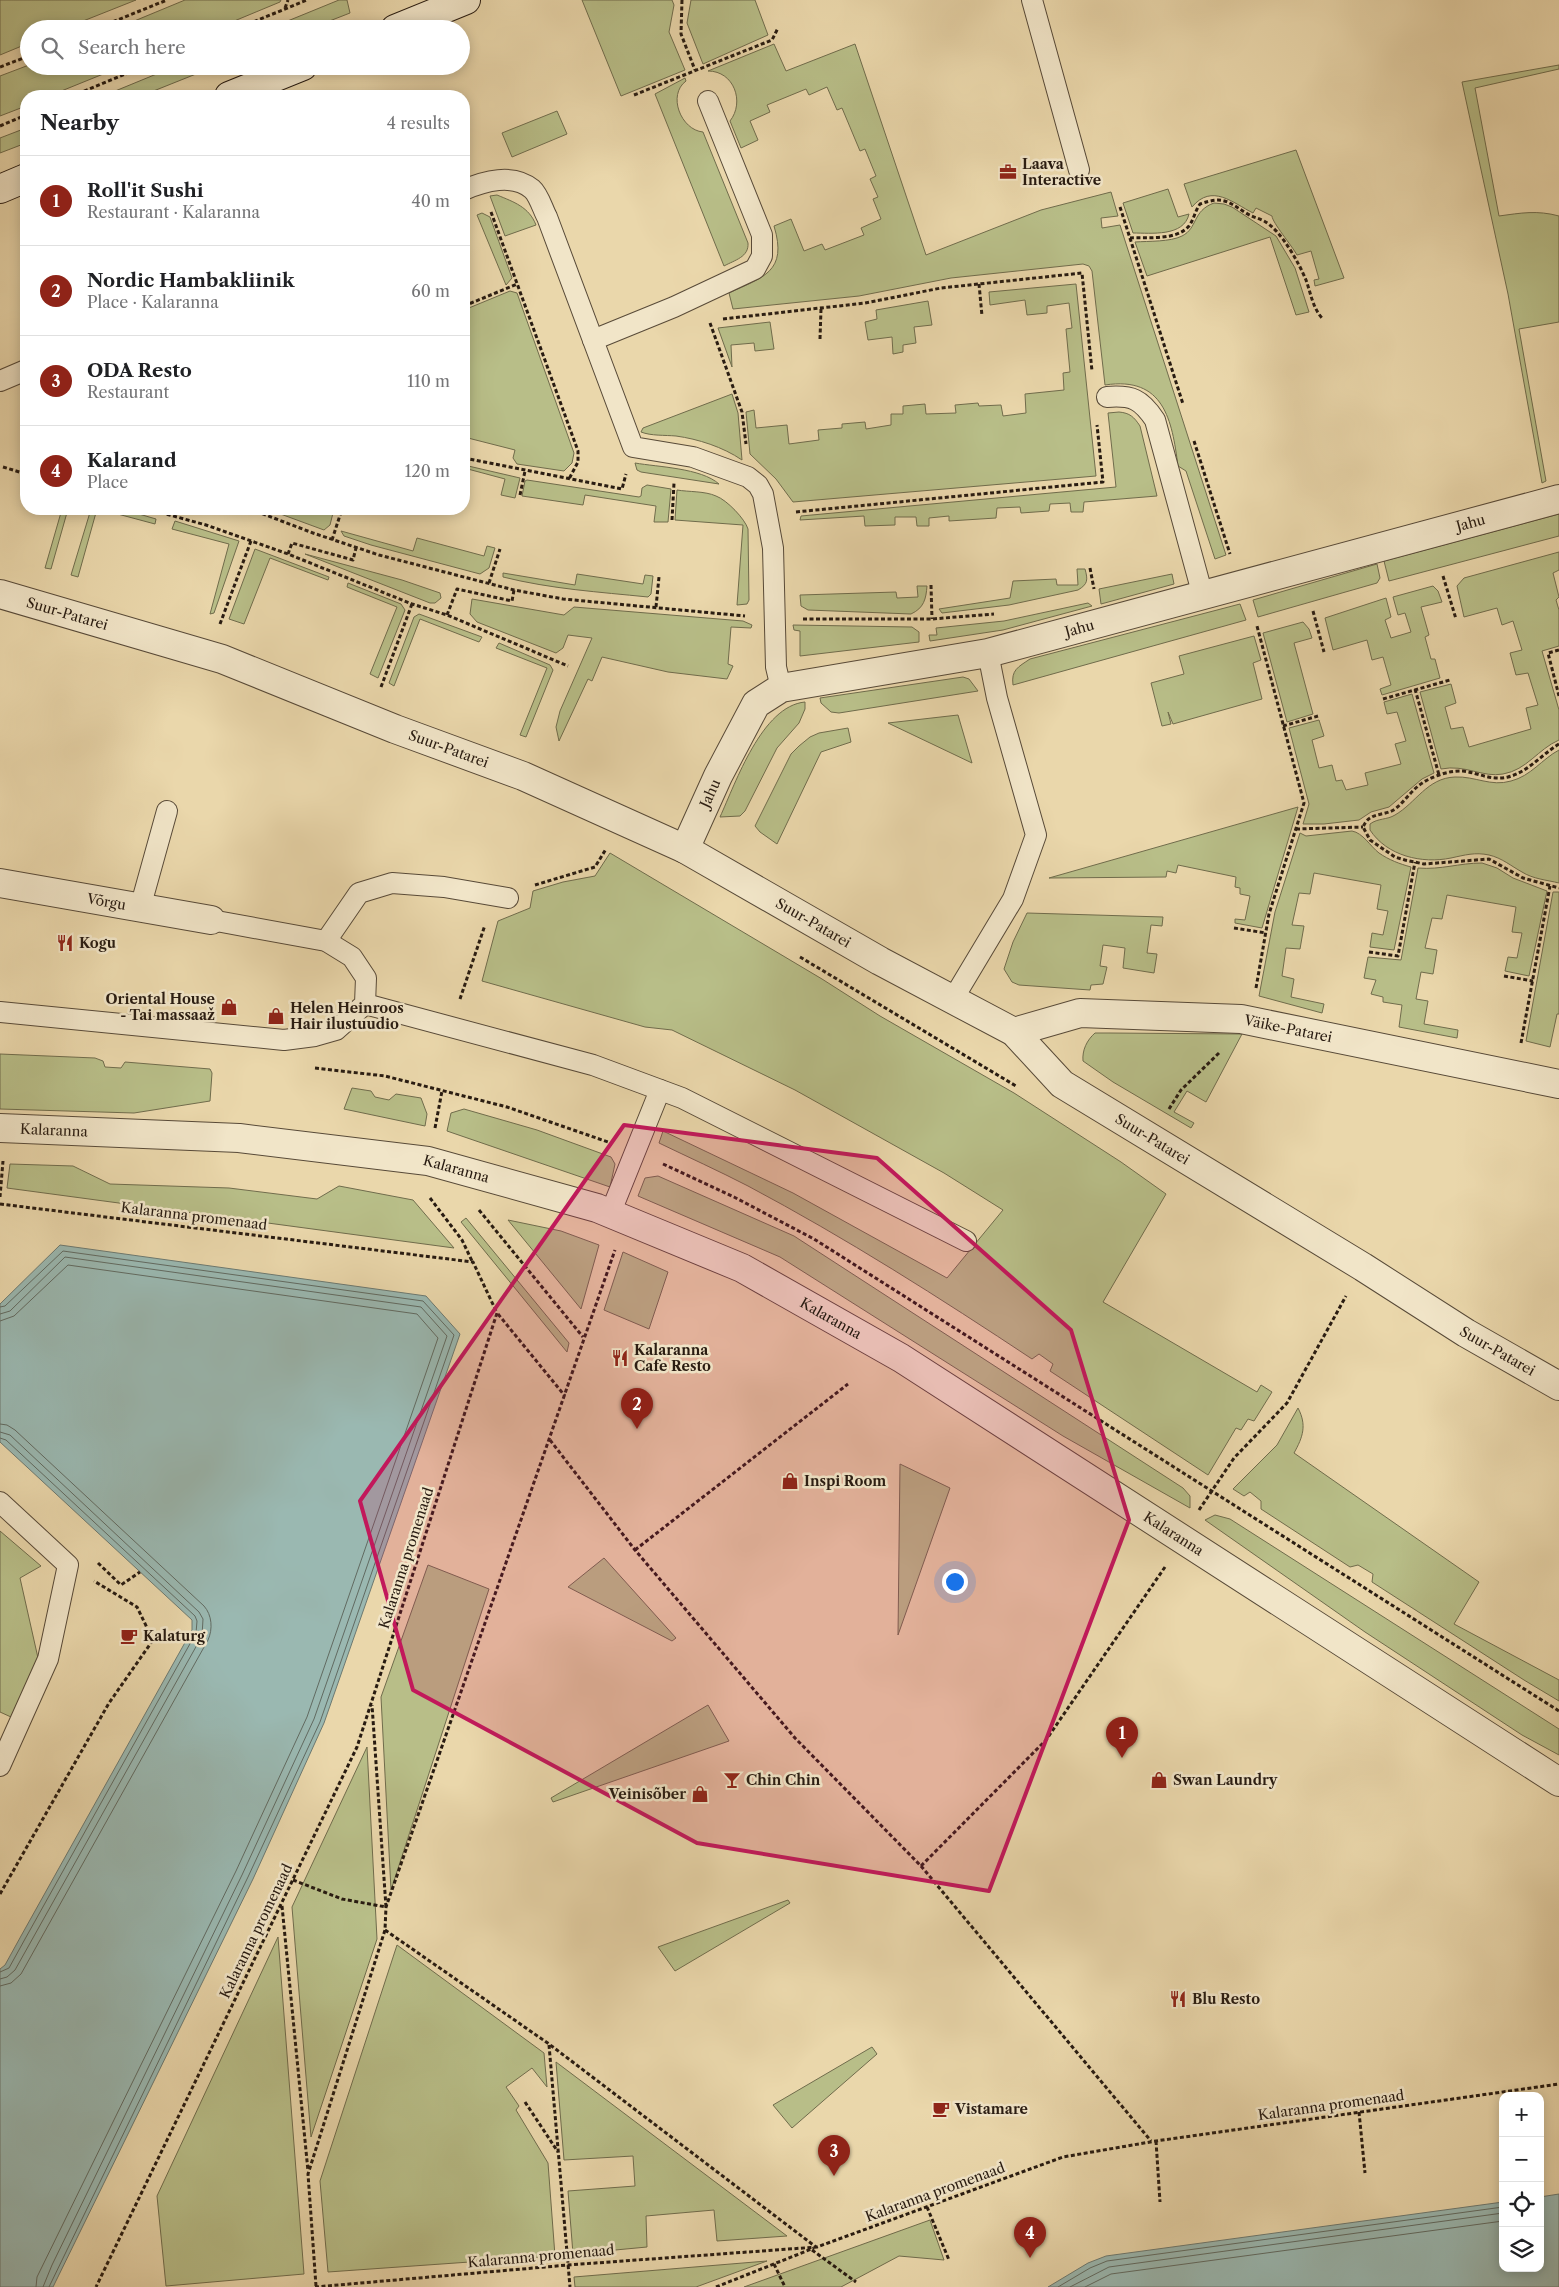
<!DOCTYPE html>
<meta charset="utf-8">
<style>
body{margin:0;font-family:"Libre Caslon Text",serif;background:#f6f6f6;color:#202124}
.controls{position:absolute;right:15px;bottom:15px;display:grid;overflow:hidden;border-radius:10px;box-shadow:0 2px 12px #0003}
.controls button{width:45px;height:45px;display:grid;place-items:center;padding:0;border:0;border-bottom:1px solid #e0e0e0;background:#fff;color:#202124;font:25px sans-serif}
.you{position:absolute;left:954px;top:1581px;width:18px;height:18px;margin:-12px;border:4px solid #fff;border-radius:50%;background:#1a73e8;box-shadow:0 0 0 8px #1a73e833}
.badge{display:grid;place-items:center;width:32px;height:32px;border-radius:50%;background:#8f2418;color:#fff;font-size:16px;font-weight:700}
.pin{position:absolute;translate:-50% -41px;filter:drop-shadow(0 1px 2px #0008)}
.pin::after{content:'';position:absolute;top:26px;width:18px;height:15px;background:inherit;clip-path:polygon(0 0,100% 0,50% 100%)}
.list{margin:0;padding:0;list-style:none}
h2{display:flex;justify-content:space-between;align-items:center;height:65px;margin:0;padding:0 20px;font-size:21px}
h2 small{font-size:16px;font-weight:400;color:#757577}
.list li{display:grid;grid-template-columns:32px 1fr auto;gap:15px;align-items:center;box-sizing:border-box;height:90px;padding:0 20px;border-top:1px solid #e0e0e0}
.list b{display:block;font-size:19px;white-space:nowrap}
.list p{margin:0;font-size:16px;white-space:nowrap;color:#757577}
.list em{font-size:16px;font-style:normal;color:#757577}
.icon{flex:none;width:28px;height:28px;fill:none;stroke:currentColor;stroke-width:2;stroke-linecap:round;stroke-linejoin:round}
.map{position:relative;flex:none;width:1559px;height:2287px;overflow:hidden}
.search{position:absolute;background:#fff;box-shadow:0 2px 12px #0003;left:20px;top:20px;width:450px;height:55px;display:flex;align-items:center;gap:12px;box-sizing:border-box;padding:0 18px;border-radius:28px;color:#757577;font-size:19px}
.panel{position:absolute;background:#fff;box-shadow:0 2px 12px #0003;left:20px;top:90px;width:450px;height:425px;border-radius:20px}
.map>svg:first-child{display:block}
</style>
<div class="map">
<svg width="1559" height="2287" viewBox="0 0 1559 2287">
<rect width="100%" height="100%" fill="#ead7ab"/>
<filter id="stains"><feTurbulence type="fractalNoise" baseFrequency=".004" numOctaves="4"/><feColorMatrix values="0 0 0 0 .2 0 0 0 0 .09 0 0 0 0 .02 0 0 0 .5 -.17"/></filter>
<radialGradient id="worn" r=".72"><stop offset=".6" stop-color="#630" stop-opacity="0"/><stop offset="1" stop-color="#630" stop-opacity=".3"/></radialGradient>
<g fill="#b8be88" stroke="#706c4c">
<polygon points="0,0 136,0 63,29 29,29 29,43 0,55"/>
<polygon points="185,0 281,0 280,2 215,29 115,29"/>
<polygon points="339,0 347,0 350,13 309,29 268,29"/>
<polygon points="582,0 672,0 674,5 669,32 685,70 621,96"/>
<polygon points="691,0 755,0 768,35 703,64 687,23"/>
<path d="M774 44 786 71 855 44 926 255 1041 210 1111 192 1118 216 1101 218 1102 228 1120 225 1226 555 1215 559 1186 471 1178 466C1172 420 1164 376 1105 385L1092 271 1089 266 1083 264 951 278 859 296 733 309 729 293C763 277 788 272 774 226L791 219 804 251 822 244 825 250 864 235 861 228 881 219 873 199 878 197 870 179 876 176 865 149 860 151 842 108 837 110 827 87 809 95 806 89 767 105 770 112 750 121 758 140 741 148 730 121C745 102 734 71 708 71Z"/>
<polygon points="29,65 29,66 123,66 49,96 26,96 26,106 0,116 0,76"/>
<path d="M1559 65V69L1475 88 1499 216C1521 213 1537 210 1559 216V322L1519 329 1546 481 1542 483 1508 294 1462 82Z"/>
<polygon points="176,66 216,66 141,96 103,96"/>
<path d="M685 78 686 81C667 95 681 130 703 132L748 243C749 257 735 260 724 266L655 94Z"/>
<polygon points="557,111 567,134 512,157 502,133"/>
<polygon points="26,128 26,143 0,153 0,138"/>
<path d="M1296 150 1344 278 1315 286 1314 280 1319 279 1311 251 1297 255C1292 246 1272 222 1272 216L1256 208 1253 213C1233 203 1212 183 1192 207L1184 184Z"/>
<path d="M1168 189 1178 217 1189 214C1184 237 1151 233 1133 233L1123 203Z"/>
<path d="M497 195C514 202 529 207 536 225L505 236 490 196Z"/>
<path d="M1214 203 1224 204 1232 207 1276 236 1295 268 1309 312 1296 315 1270 237 1147 276 1135 242C1149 241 1170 242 1182 236 1198 228 1192 211 1214 203Z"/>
<polygon points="482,213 490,217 512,278 506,285 477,215"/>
<polygon points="1076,284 1096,476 793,502 776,479 750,454 746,412 754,410 756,428 787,425 789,444 819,440 818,430 842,428 842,424 865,422 866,429 891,425 891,414 903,414 903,406 925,404 926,414 956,413 955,405 978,403 979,406 1001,405 1003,416 1026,413 1025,394 1064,390 1063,373 1070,372 1066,329 1072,328 1069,303 1047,306 1047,313 1027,315 1025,300 990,305 989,292"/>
<polygon points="510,291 517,293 574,453 572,463 564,471 517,464 513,458 515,450 464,437 464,310"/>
<polygon points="928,301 932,325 914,327 916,343 903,345 903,352 893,354 892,337 868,340 865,322 877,319 876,310"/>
<polygon points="770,322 774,349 755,351 754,343 731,345 732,367 718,328"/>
<path d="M732 394 738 413 742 460C723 447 698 439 676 436 665 435 651 436 641 432L643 428Z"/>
<path d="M1119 412C1130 413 1134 417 1140 426L1157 496 1084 502 1083 512H1071L1070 503 1050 504 1049 511 1021 513 1020 507 997 508 996 518 949 521V516L929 518V526H917L916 517H895V525L865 526 864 516 800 520 801 516 1116 487 1108 413Z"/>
<path d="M635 463C658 467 701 468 719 484L641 472 637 470Z"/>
<polygon points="464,465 520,478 515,498 501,495 505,479 464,468"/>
<polygon points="527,480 639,497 641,496 642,488 647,485 671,489 668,522 654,522 656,506 585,495 583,505 522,496 525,481"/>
<path d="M677 490C689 492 705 491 716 496 727 500 745 519 748 529L749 600 747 604 737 605 743 525 675 520Z"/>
<polygon points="62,509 68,509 51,569 45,568"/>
<polygon points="91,509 97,509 78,577 71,575"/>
<polygon points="99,509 122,509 156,519 155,524"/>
<polygon points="267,509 315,509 325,513 327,509 334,509 330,525 324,530"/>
<polygon points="1559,514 1559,536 1389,581 1384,561"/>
<polygon points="175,521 239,541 214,613 210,614 229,544 172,529"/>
<polygon points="341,531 413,551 417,538 484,556 487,546 495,548 489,568 480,574 371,545 344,536"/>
<polygon points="255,549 329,577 328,580 270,558 244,624 229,619"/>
<path d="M1559 552V570L1553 573 1559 597 1556 600 1559 610V646L1542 651 1559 710V740C1538 749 1527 770 1503 774 1483 778 1465 764 1441 769L1420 692 1451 684 1456 703 1445 707 1451 729 1463 727 1469 747 1531 729 1526 708 1538 705 1528 673 1516 675 1510 653 1522 650 1513 621 1502 625 1497 608 1464 617 1457 586 1464 578Z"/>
<polygon points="305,554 402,580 440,593 441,598 435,603 430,603"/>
<polygon points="1377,564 1380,578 1377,583 1258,617 1253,600"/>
<path d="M1077 569H1085C1088 580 1088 584 1078 590L1009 605 942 613 939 609 1010 598 1013 581 1056 579 1057 585H1078Z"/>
<path d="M503 573 575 585 577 574 643 584 645 575 653 576 651 594 648 597C599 592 551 589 503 577Z"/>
<polygon points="1172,574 1174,584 1101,604 1099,589"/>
<polygon points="348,583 401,604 405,610 378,678 370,674 397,607 347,587"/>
<path d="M917 586H927C926 599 924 608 911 614L808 610 801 606 800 595 896 592 897 598 918 597Z"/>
<polygon points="1433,586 1438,591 1442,602 1421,607 1429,635 1425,637 1431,659 1435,659 1440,678 1382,695 1380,689 1391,685 1383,657 1372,660 1367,640 1333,650 1325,618 1386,598 1391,617 1385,620 1391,638 1411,632 1405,613 1398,615 1393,597"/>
<polygon points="472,599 564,615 574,607 743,621 752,625 751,628 731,627 728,664 733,666 727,679 668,672 602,657 592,681 588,679 559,741 556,727 560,711 592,638 568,635 563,648 556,653 477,622 470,614"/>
<polygon points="1088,603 1092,606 1003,630 930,641 929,635 937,635 936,628 1004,621"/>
<path d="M1240 604 1246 620 1013 685C1011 670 1018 667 1030 659Z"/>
<polygon points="419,614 482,637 479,642 420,619 394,686 389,683 414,617"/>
<polygon points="1303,622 1309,629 1312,638 1294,643 1313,714 1287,722 1263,633"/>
<polygon points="793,625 912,627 919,632 919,642 800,656 800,631 794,630"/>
<polygon points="1254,636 1261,660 1253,663 1262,699 1173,724 1168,712 1171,724 1162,726 1151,683 1184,674 1179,656"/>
<polygon points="499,643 550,665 553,670 526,737 520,735 547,668 496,648"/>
<polygon points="963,677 969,679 978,691 839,713 831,712 821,703 820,698"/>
<polygon points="1412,694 1434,773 1422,779 1389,807 1371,812 1359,820 1324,824 1303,824 1309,804 1289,728 1319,720 1324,736 1312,740 1319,768 1332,765 1336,781 1342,780 1346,790 1368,785 1365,773 1401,764 1395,744 1406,741 1397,712 1387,714 1384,702"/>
<path d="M805 702V709L799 723 777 748 745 811 740 816 720 817C736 782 762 706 805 702Z"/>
<polygon points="958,715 972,763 888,723"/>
<polygon points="848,728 851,742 821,752 777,844 760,832 755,826 791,754 799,746 810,737 819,733"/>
<path d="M1559 750V883C1547 880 1533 879 1522 872 1511 866 1502 858 1489 855 1475 852 1465 855 1451 858 1422 864 1387 856 1370 830V824C1378 818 1387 820 1395 815 1416 803 1427 778 1455 777 1475 776 1491 787 1511 781 1531 776 1542 759 1559 750Z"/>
<polygon points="1298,807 1262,928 1235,923 1235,919 1245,920 1250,896 1240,894 1240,888 1235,887 1236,877 1178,865 1176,873 1167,871 1166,877 1049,878"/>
<path d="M1352 831C1363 833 1370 846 1379 853 1389 860 1400 864 1411 867L1394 950 1370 947 1372 933 1383 935 1388 911 1377 909 1381 885 1314 873 1310 894 1299 893 1292 925 1304 926 1300 949 1286 948 1282 976 1294 979 1291 997 1324 1004 1322 1013 1259 996 1275 912 1300 833 1306 836Z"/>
<path d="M610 853 822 979 880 1016 1014 1093 1121 1162 1166 1194 1103 1302 1257 1392 1261 1385 1272 1392 1254 1421 1248 1419 1241 1430 1236 1428 1208 1475 1050 1371 1053 1364 1039 1354 1032 1359C940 1298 846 1238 748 1186 719 1171 688 1157 659 1143L663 1131 793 1193 947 1278 1003 1210 944 1173 795 1090 672 1030 645 1027 482 981 498 921 530 908 533 891 563 882 595 876Z"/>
<path d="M1482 863 1497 868 1513 878 1547 891 1529 976 1505 971 1508 957 1517 958 1522 933 1512 932 1516 907 1447 895 1442 919 1432 918 1425 948 1437 950 1433 974 1421 972 1416 999 1428 1001 1424 1024 1458 1030 1457 1038 1399 1027 1402 1005 1383 1002V997L1371 994 1376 980 1364 978 1368 957 1401 960 1418 868C1441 870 1459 863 1482 863Z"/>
<polygon points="1553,892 1559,892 1559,1014 1557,1014 1550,1047 1526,1041"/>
<polygon points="1027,913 1163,917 1162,926 1151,925 1147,953 1157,954 1154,973 1123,968 1125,948 1103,945 1100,966 1107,967 1103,984 1091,985 1090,990 1019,985 1012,982 1004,969 1013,942"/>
<path d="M1095 1033H1109L1242 1034 1206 1102 1187 1091 1174 1112 1194 1123 1191 1128 1113 1082 1083 1061C1082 1050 1087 1040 1095 1033Z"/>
<polygon points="0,1054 95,1058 103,1061 105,1067 121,1068 125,1062 210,1069 212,1073 210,1101 134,1113 0,1109"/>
<polygon points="352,1088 371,1091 375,1097 389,1100 396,1094 421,1098 427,1114 425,1126 344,1109"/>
<polygon points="464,1109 537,1130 611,1157 615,1164 610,1187 447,1131 451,1113"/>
<polygon points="10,1164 73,1166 110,1184 229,1188 317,1199 339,1186 413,1200 454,1248 7,1188"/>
<polygon points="658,1176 794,1236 1183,1488 1190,1496 1190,1508 1063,1436 780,1257 638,1196 645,1178"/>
<polygon points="466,1218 569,1343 567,1352 461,1222"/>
<polygon points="508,1220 561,1231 599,1245 581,1309"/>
<polygon points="623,1252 668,1272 649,1329 604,1310"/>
<path d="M1298 1408C1307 1425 1303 1437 1294 1453L1479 1582 1454 1624 1559 1680V1701L1524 1680 1372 1582 1373 1574 1358 1565 1350 1567 1261 1509V1501L1250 1492 1244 1496 1233 1489 1277 1445Z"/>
<polygon points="900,1464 950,1488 898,1635"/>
<polygon points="1215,1515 1230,1519 1559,1729 1559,1755 1522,1735 1365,1632 1205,1520"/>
<polygon points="0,1531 41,1566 20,1578 38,1658 11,1717 0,1712"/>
<polygon points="604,1558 676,1638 672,1641 568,1587"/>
<polygon points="428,1565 489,1589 391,1890 381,1697"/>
<polygon points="708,1705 729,1741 553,1802 551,1798"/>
<polygon points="367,1747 377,1939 311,2137 292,1907"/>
<polygon points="788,1900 790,1903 675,1971 658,1947"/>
<polygon points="278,1937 304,2274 166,2286 157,2196"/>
<polygon points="397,1945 544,2053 547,2087 532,2068 506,2087 519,2106 516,2110 548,2163 555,2256 328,2272 320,2181"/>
<polygon points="872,2047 877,2054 792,2128 773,2105"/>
<polygon points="556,2062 787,2236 717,2241 714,2210 646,2216 647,2247 573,2254 568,2191 635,2186 633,2156 564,2160"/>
<polygon points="930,2220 944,2260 899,2256 841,2287 744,2287"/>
<polygon points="767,2261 696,2287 575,2287 574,2277"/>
</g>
<g fill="#9ab8b1" stroke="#6c7971">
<polygon points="60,1245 426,1296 460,1334 324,1723 253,1879 53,2287 0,2287 0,1969 5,1965 21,1936 192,1630 192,1620 0,1442 0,1304"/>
<polygon points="1559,2194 1559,2287 1048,2287 1088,2263 1106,2256 1503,2202 1503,2268 1540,2268 1540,2197"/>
</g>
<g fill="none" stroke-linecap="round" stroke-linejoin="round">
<g stroke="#616a61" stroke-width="1">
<polyline points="0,1307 5,1306 63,1251 423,1301 454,1335 320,1722 248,1877 49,2287"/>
<polyline points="0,1314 10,1311 65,1257 421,1307 447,1336 314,1719 242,1875 52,2265 43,2287"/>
<polyline points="0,1321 14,1316 68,1265 417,1314 438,1338 307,1717 236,1871 37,2277 36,2287"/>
<path d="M0 1424 7 1425 15 1430 204 1606C212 1615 213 1629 208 1640L21 1974 11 1983 0 1986"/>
<polyline points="0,1432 10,1435 199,1612 203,1619 202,1636 15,1970 7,1977 0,1979"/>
<polyline points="0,1438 6,1440 195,1616 197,1621 196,1633 25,1939 9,1968 0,1972"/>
<polyline points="1058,2287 1090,2268 1107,2261 1503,2207"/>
<polyline points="1070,2287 1109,2267 1503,2213"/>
<polyline points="1085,2287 1111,2274 1503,2221"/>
</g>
<g stroke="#584a38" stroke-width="22">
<g id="service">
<polyline points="1032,0 1079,170"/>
<path d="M464 190C484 181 513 173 532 189 539 195 543 210 547 217L633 447 693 457 748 477 758 485 763 494 773 548 776 667 781 688"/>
<polyline points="593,340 674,307 755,269 762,256 762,235 708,101"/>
<polyline points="0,381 26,370"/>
<path d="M1107 397C1132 395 1141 399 1155 420L1203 596"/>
<polyline points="140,908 167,811"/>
<polyline points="326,941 359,893 392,883 444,887 508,898"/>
<polyline points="953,999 1013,899 1036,835 997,698 988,653"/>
<polyline points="365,1004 593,1065 682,1098 966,1241"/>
<polyline points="0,1012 284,1040 315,1036 336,1030 365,1004 366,978 352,957 326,941 211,920"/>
<polyline points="610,1214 660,1090"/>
<polyline points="0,1502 68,1565 48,1659 0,1766"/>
</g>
</g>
<g stroke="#584a38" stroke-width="30">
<g id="minor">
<path id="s1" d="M0 594 222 659 395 729 523 776 685 849 880 961 1014 1032 1062 1084 1363 1267 1466 1333 1559 1386"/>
<path id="s2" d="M685 849 718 776 756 704 781 688 988 653 1559 499"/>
<path id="s3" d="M0 883 211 920"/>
<path id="s4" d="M1014 1032 1080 1013 1241 1019 1559 1084"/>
</g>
</g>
<g stroke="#584a38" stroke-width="30">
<g id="tertiary">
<path id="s5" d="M0 1128 239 1138 428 1161 597 1208 742 1268 901 1358 1559 1782"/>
</g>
</g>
<g stroke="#281b11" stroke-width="30">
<g id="secondary">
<polyline points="395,29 466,0"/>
<polyline points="229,96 303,66"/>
<polyline points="0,189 26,178"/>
</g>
</g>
<g stroke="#281b11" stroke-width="3" stroke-dasharray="4 2.5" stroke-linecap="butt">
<polyline points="682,0 681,34 695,70"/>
<polyline points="285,8 288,0"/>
<polyline points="95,29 167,0"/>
<polyline points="236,29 307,0"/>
<polyline points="0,67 29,56"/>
<polyline points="634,95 772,40 778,28"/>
<polyline points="72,96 145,66"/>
<polyline points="0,126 26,115"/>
<polyline points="1120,207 1183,404"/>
<polyline points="491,212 578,451 578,462 569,479"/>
<path d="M1130 238C1147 237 1176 241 1189 226 1194 219 1195 211 1200 204 1223 196 1227 201 1246 213 1252 217 1258 218 1264 221 1281 230 1299 263 1306 280 1311 294 1313 309 1323 319"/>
<polyline points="979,284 982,316"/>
<polyline points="464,306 517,284"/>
<polyline points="723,319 865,303 941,288 1082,273 1092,371"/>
<polyline points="710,323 742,412 746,444"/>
<polyline points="820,339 821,309"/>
<polyline points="1194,441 1230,554"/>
<polyline points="464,458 622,489 626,474"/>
<polyline points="3,467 26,474"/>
<polyline points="520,495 525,471"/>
<polyline points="148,509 206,525 288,554 412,604 447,615 568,666"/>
<polyline points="250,509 313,533 379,555 514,590 563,599 745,616"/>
<polyline points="796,512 1103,482 1097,425"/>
<polyline points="672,520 674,483"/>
<polyline points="332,540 342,509"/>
<polyline points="288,554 292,543 353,560 356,548"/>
<polyline points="1090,568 1094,589"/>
<polyline points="1443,576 1456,619"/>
<polyline points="489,583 500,549"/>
<polyline points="931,585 932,619"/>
<polyline points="656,607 659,577"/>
<polyline points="1313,611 1324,652"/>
<polyline points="447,615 457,589 512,601 514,590"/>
<polyline points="803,619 932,619 994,614"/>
<polyline points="220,624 251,541"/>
<polyline points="1559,650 1548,653 1559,696"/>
<polyline points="381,687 412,604"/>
<polyline points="1415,689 1439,775"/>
<polyline points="1383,699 1450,680"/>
<polyline points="1283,726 1318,716"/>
<path d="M1559 744C1541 755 1528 772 1508 777 1491 781 1479 773 1463 771 1448 770 1427 778 1417 787 1409 794 1403 803 1395 809 1383 817 1370 811 1363 827L1370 840 1395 857 1405 860 1424 864 1489 859 1523 878 1559 888"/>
<polyline points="1296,829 1363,827"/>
<polyline points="535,885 595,867 606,849"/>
<polyline points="1234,928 1266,933"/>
<polyline points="1369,952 1398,956 1415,862"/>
<polyline points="800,957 1016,1086"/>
<polyline points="1504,976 1533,981"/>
<polyline points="1256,988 1269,914 1304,803 1257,626"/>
<polyline points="460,999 485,925"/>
<polyline points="1521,1043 1550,886"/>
<polyline points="315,1068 385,1076 507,1107 608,1142"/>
<polyline points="1169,1109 1181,1090 1219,1053"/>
<polyline points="435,1128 442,1091"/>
<polyline points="663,1164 734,1197 814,1239 1559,1711"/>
<polyline points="0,1197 3,1161"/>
<polyline points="430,1198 462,1240 472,1261"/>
<polyline points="0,1204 473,1262 497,1313 357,1747 96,2287"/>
<polyline points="479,1210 583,1337"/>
<polyline points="498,1314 565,1396"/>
<polyline points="550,1440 635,1550 795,1738 921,1866 1151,2141"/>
<polyline points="1199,1510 1234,1458 1287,1403 1346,1296"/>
<polyline points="635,1550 848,1384"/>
<polyline points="98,1563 121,1585 140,1572"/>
<polyline points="921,1866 1046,1740 1165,1567"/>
<polyline points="293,1880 342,1899 386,1907 372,1705"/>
<polyline points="0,1894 109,1703 153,1640 137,1607 94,1581"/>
<polyline points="282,1906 308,2171"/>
<polyline points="385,1930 549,2044 816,2247"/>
<polyline points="549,2045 570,2287"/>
<polyline points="525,2102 558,2152"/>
<polyline points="1359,2112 1365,2173"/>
<polyline points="1156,2141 1160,2202"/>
<polyline points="927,2207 949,2260"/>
<polyline points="812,2250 856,2282"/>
<polyline points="774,2264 785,2287"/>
<polyline points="316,2286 308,2174 385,1930 386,1907 615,1250"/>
<polyline points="315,2287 568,2265 817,2247 1063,2157 1156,2141 1559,2084"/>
<polyline points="716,2287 814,2248"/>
</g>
<use href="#service" stroke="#f1e5c8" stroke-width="20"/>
<use href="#minor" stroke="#f1e5c8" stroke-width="28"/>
<use href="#tertiary" stroke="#f1e5c8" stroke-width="28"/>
<use href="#secondary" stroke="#f1e5c8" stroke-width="28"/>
</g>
<path fill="#c2185b" fill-opacity="0.2" stroke="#c2185b" stroke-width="4" stroke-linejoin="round" d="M624 1125 877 1158 1071 1330 1129 1520 989 1891 697 1843 413 1690 360 1501Z"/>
<defs>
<g id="office-bare" transform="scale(1.35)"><path d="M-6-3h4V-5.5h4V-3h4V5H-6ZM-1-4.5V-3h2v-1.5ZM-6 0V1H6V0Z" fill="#8f2418" stroke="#f1e5c8" stroke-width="2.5" paint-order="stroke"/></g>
<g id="restaurant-bare" transform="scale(1.35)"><path d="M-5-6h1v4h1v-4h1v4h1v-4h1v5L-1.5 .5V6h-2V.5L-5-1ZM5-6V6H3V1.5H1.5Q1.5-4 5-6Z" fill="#8f2418" stroke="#f1e5c8" stroke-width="2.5" paint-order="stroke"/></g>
<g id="shop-bare" transform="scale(1.35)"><path d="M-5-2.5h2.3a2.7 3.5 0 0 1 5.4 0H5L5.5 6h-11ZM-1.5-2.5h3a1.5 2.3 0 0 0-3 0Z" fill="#8f2418" stroke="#f1e5c8" stroke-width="2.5" paint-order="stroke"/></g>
<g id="cafe-bare" transform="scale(1.35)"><path d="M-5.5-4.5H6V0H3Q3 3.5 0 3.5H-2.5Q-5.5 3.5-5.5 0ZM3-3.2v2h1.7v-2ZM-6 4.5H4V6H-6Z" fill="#8f2418" stroke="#f1e5c8" stroke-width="2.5" paint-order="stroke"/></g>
<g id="bar-bare" transform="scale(1.35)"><path d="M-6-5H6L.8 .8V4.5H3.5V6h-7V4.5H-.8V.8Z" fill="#8f2418" stroke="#f1e5c8" stroke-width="2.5" paint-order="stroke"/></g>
</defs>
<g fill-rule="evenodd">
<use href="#office-bare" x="1008" y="172"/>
<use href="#restaurant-bare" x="65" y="943"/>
<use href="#shop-bare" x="229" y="1007"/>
<use href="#shop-bare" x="276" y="1016"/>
<use href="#restaurant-bare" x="620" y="1358"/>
<use href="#shop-bare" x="790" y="1481"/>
<use href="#cafe-bare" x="129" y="1636"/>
<use href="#bar-bare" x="732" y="1780"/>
<use href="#shop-bare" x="1159" y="1780"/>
<use href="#shop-bare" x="700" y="1794"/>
<use href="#restaurant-bare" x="1178" y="1999"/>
<use href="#cafe-bare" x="941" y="2109"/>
</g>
<g text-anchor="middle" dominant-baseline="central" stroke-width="5" stroke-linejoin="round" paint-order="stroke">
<g font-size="14" font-weight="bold" fill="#281b11" stroke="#f1e5c8" text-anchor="start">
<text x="1022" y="164">Laava<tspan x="1022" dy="16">Interactive</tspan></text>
<text x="79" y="943">Kogu</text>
<text x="215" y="999" text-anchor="end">Oriental House<tspan x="215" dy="16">- Tai massaaž</tspan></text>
<text x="290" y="1008">Helen Heinroos<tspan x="290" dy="16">Hair ilustuudio</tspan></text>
<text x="634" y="1350">Kalaranna<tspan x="634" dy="16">Cafe Resto</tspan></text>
<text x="804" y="1481">Inspi Room</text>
<text x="143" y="1636">Kalaturg</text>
<text x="746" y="1780">Chin Chin</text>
<text x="1173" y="1780">Swan Laundry</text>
<text x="686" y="1794" text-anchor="end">Veinisõber</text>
<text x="1192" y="1999">Blu Resto</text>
<text x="955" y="2109">Vistamare</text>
</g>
<g font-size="14" fill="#281b11" stroke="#f1e5c8">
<text stroke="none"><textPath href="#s2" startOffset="901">Jahu</textPath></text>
<text stroke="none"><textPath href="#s1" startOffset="70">Suur-Patarei</textPath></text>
<text stroke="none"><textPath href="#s2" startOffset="496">Jahu</textPath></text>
<text stroke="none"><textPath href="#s1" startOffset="475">Suur-Patarei</textPath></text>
<text stroke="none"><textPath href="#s2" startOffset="61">Jahu</textPath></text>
<text stroke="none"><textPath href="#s3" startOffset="108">Võrgu</textPath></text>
<text stroke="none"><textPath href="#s1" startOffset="880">Suur-Patarei</textPath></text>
<text stroke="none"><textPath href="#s4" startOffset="278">Väike-Patarei</textPath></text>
<text stroke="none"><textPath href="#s5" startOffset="54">Kalaranna</textPath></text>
<text stroke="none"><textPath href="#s1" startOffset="1285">Suur-Patarei</textPath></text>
<text stroke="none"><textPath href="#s5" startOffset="459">Kalaranna</textPath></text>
<text transform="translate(194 1216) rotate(7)">Kalaranna promenaad</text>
<text stroke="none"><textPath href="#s5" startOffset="864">Kalaranna</textPath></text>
<text stroke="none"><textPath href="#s1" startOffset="1690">Suur-Patarei</textPath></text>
<text stroke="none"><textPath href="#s5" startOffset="1269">Kalaranna</textPath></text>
<text transform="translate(406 1558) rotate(-72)">Kalaranna promenaad</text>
<text transform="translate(256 1931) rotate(-64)">Kalaranna promenaad</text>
<text transform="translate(1331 2105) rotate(-8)">Kalaranna promenaad</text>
<text transform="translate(935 2192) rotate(-20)">Kalaranna promenaad</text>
<text transform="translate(541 2256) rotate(-5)">Kalaranna promenaad</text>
</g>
</g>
<rect width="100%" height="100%" filter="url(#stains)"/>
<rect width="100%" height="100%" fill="url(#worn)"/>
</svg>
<div class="controls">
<button>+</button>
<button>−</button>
<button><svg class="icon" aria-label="locate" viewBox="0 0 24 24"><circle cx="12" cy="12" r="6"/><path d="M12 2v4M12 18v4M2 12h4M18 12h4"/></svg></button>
<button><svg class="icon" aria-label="layers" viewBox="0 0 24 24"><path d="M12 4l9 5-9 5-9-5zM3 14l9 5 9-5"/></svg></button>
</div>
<div class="you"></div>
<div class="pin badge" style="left:1122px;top:1758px">1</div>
<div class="pin badge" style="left:637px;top:1429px">2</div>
<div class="pin badge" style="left:834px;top:2176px">3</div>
<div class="pin badge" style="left:1030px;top:2258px">4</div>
<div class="search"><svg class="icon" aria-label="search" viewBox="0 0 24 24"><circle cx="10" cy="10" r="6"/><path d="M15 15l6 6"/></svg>Search here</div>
<section class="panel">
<h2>Nearby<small>4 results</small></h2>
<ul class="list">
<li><span class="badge">1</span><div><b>Roll'it Sushi</b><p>Restaurant · Kalaranna</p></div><em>40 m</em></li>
<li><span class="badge">2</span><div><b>Nordic Hambakliinik</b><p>Place · Kalaranna</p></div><em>60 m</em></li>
<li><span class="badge">3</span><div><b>ODA Resto</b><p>Restaurant</p></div><em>110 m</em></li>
<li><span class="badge">4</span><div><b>Kalarand</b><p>Place</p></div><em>120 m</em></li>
</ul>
</section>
</div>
